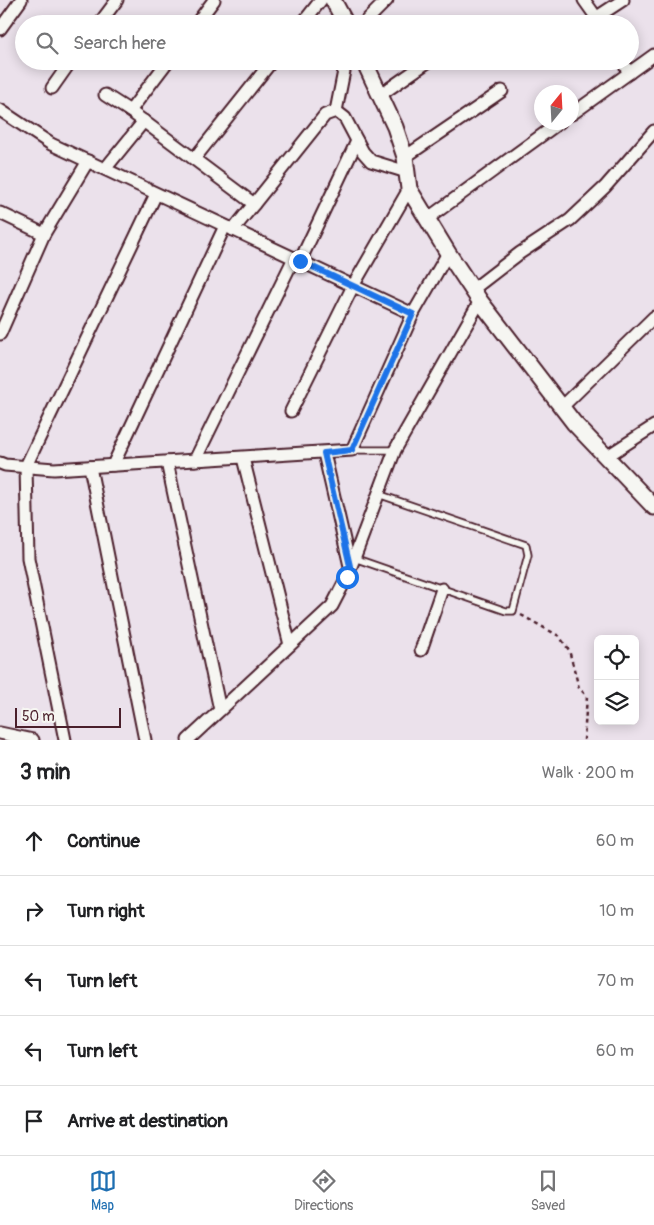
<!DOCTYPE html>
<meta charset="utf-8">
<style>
body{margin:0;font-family:Pangolin,sans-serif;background:#f2f2f2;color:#202124}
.controls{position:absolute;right:15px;bottom:15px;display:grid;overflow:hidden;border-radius:8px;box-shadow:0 2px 12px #0003}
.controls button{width:45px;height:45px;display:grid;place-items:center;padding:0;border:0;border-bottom:1px solid #e0e0e0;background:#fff;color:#202124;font:25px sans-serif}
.compass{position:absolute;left:534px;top:85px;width:45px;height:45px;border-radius:50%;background:#fff;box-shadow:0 2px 12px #0003;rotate:18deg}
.scale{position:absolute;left:15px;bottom:12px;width:106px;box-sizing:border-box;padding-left:5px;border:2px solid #4a1f2b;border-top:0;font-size:14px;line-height:18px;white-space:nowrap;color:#4a1f2b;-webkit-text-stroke:4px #f6f6f2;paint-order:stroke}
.stop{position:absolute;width:15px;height:15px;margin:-11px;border:4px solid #1a73e8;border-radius:50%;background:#fff}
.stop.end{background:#1a73e8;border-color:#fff;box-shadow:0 1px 5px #0008}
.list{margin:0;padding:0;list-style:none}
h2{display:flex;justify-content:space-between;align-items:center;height:65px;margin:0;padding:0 20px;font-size:21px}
h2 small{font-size:16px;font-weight:400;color:#757577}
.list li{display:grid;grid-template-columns:32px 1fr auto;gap:15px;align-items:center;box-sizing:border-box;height:70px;padding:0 20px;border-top:1px solid #e0e0e0}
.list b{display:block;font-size:19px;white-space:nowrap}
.list em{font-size:16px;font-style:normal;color:#757577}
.icon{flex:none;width:28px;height:28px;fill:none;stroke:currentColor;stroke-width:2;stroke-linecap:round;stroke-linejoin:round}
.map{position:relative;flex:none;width:654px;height:740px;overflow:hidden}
.search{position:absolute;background:#fff;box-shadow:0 2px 12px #0003;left:15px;right:15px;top:15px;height:55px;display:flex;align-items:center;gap:12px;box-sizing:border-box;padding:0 18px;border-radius:28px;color:#757577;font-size:19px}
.sheet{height:415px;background:#fff}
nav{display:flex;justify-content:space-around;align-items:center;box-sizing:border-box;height:70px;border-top:1px solid #e0e0e0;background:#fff;font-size:14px;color:#757577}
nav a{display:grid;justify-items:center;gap:2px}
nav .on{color:#1f6fb2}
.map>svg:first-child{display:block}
</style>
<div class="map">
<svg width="654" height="740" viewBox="0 0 654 740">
<rect width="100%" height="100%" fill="#ebe1eb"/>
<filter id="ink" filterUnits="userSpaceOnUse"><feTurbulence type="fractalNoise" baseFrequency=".02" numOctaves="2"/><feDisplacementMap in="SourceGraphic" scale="10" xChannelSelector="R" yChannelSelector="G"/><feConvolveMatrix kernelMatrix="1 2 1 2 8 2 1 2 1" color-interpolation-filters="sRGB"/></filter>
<g filter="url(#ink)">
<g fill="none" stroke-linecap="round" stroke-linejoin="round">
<g stroke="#4a1f2b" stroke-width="9">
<g id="lane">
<polyline points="352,450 395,450"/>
<polyline points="354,558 506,611 513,611 528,555 526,545 378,494"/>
</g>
</g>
<g stroke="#4a1f2b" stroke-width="15">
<g id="street">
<polyline points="584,0 601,24"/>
<polyline points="597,17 623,0"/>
<polyline points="99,24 117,0"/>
<polyline points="196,24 214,0"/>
<polyline points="302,24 321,0"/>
<polyline points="363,24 387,0"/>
<polyline points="0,29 21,0"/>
<polyline points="622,61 629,73"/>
<polyline points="52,88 71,61"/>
<polyline points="105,95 130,111 254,204 233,230"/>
<polyline points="380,95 429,61"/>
<polyline points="0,110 51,144 413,314"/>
<polyline points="130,111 168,61"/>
<polyline points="336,111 346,61"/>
<polyline points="572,114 654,55"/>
<polyline points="405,157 502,91"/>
<polyline points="194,159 272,61"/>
<polyline points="105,169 144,121"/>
<polyline points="254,204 325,115 336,111 345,118 363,152 371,161 407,172"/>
<polyline points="0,213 44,234"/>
<polyline points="427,219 560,122"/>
<polyline points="300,261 357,141"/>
<polyline points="472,290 520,253 570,220 605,187 654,131"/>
<polyline points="0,334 44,234 88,161"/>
<polyline points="562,407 654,317"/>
<polyline points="291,411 353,286 409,189"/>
<polyline points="324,453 350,566"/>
<polyline points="606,457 654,426"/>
<polyline points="243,458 290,645"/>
<polyline points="195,460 294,258"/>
<polyline points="167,462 220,710"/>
<polyline points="0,463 5,465 54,469 352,450 413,314 448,253"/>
<polyline points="113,465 225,226"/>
<polyline points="90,467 145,740"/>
<polyline points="421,650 442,589"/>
<polyline points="0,733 33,740"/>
<polyline points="65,740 28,558 26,466 156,194"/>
<polyline points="188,740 332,606 347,577 395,450 480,301"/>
</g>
</g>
<g stroke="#4a1f2b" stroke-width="19">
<g id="secondary">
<polyline points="333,0 346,24"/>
<polyline points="364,61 395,127 405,157 409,189 448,253 480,301 574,423 654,507"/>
</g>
</g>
<polyline stroke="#4a1f2b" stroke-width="2.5" stroke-dasharray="4 4" stroke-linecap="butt" points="521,615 559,636 569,650 579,688 587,696 584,740"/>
<use href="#lane" stroke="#f6f6f2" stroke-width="5.5"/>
<use href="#street" stroke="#f6f6f2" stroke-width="11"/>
<use href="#secondary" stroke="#f6f6f2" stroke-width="15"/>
</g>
</g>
<g fill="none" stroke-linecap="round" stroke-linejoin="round" filter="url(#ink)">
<polyline stroke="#1a73e8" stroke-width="6" points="300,261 413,314 352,450 324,453 350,566 347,577"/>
</g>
</svg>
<div class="controls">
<button><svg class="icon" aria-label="locate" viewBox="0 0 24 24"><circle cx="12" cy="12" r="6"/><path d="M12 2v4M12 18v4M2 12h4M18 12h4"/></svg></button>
<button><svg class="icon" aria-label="layers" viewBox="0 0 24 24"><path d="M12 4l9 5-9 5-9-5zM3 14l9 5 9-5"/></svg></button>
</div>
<svg class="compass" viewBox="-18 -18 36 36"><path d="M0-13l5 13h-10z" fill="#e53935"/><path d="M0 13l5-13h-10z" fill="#757577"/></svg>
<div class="scale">50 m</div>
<div class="stop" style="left:347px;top:577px"></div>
<div class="stop end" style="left:300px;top:261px"></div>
<div class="search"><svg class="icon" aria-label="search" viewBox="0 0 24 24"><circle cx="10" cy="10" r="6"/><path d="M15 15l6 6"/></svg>Search here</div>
</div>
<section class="sheet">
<h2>3 min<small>Walk · 200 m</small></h2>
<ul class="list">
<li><svg class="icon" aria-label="ahead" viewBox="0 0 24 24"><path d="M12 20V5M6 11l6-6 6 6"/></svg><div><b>Continue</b></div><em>60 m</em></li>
<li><svg class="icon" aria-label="right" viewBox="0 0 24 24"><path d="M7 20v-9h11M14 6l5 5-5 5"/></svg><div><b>Turn right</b></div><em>10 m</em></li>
<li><svg class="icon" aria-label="left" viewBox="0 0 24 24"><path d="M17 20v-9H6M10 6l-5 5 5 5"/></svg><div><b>Turn left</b></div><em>70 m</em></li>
<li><svg class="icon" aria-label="left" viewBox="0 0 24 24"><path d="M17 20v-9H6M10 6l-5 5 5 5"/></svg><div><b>Turn left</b></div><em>60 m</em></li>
<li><svg class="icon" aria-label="arrive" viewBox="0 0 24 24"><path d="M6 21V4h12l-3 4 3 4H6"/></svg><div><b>Arrive at destination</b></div></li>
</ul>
</section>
<nav>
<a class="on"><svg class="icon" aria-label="map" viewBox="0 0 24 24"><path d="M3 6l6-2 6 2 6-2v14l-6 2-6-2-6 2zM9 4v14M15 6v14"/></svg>Map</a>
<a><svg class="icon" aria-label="directions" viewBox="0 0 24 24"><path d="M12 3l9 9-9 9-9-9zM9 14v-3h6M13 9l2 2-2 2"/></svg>Directions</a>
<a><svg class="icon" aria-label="saved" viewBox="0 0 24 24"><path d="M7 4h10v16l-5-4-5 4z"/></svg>Saved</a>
</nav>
